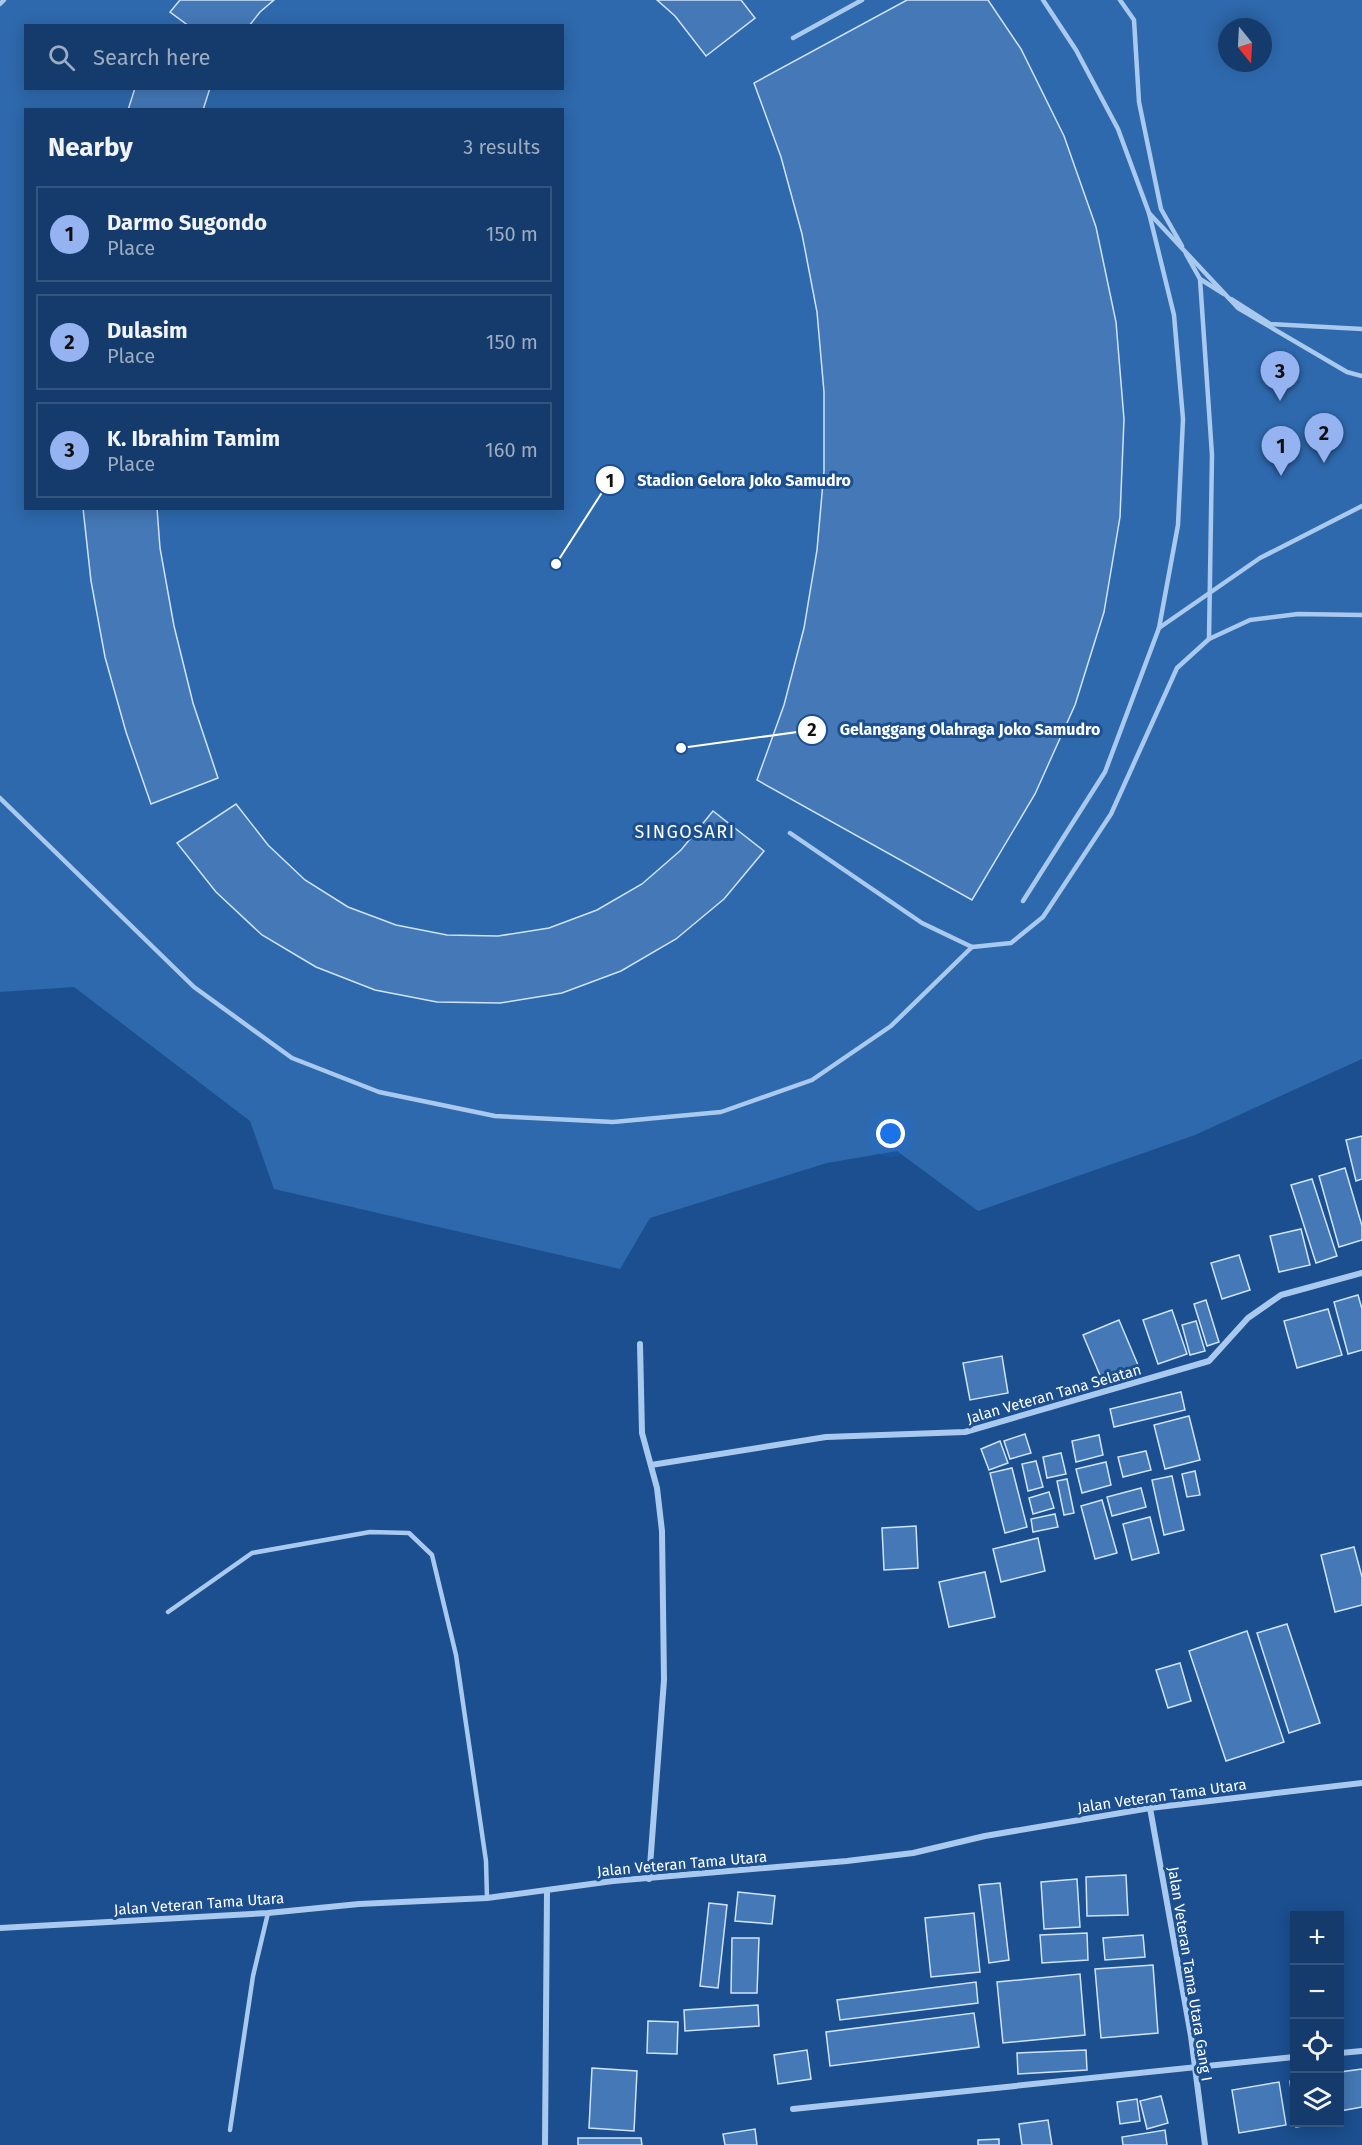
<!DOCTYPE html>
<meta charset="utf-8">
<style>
body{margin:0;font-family:"Fira Sans",sans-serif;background:#1d4271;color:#f1f3f6}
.controls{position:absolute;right:18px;bottom:18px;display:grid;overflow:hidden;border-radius:0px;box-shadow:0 3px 15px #0003}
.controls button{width:54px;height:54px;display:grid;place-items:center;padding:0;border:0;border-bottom:2px solid #33557e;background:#143b6b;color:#f1f3f6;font:30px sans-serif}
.compass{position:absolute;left:1218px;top:18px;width:54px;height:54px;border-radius:50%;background:#143b6b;box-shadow:0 3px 15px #0003;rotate:162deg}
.you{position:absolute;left:891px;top:1134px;width:21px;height:21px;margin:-15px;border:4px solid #fff;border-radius:50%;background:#1a73e8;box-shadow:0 0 0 9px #1a73e833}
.badge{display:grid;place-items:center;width:39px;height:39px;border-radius:50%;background:#95b2f1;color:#111;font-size:20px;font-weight:700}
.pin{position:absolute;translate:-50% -50px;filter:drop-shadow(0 2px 3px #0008)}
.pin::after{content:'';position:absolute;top:32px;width:21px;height:18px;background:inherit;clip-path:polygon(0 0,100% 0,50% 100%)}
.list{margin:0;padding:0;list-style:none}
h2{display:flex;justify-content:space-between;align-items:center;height:78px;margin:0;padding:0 24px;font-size:26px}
h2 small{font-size:20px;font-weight:400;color:#9dadc1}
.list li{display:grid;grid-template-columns:39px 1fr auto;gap:18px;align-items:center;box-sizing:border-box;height:96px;margin:0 12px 12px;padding:0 12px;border:2px solid #33557e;border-radius:0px}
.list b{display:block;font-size:22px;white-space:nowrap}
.list p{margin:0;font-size:20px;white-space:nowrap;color:#9dadc1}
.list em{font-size:20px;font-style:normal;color:#9dadc1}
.icon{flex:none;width:33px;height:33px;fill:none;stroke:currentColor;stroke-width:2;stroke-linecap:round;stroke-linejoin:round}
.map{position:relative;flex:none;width:1362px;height:2145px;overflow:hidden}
.search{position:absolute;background:#143b6b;box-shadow:0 3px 15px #0003;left:24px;top:24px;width:540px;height:66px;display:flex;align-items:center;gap:15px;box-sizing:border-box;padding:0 21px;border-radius:0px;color:#9dadc1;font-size:22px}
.panel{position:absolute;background:#143b6b;box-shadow:0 3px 15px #0003;left:24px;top:108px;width:540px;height:402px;border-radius:0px}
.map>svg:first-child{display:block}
</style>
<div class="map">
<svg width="1362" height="2145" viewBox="0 0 1362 2145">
<rect width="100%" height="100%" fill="#1b4f8f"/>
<path fill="#2e69ad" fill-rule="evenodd" d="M0 0H1362V1059L1195 1135 978 1211 897 1151 827 1163 650 1218 620 1269 274 1189 250 1121 74 987 0 992ZM26 26H562V88H26ZM1227 27H1263V63H1227ZM26 110H562V508H26Z"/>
<g fill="#4478b7" stroke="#cfe3fa" stroke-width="1.5">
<polygon points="180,0 274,0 260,12 249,26 189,26 170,12"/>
<polygon points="657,0 741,0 755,18 706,56 675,16"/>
<polygon points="907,0 988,0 1021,49 1064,136 1096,227 1116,322 1124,419 1120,517 1104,612 1075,705 1035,794 972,900 757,780 784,705 804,628 817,550 824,471 824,392 817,312 802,234 781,157 754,83"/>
<polygon points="135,88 210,88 203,110 128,110"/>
<polygon points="83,508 157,508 160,548 174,626 193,703 218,778 151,804 126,732 105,657 91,581"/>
<polygon points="236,804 268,845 305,880 348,907 396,925 447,935 498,936 549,928 597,910 642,884 681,850 713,811 764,851 724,899 676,939 621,971 562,993 500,1003 437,1002 375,990 316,967 262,935 216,892 177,843"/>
<polygon points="1362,1136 1362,1179 1356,1181 1346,1140"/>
<polygon points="1345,1168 1362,1226 1362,1240 1339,1247 1319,1176"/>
<polygon points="1312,1179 1337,1256 1316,1263 1291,1185"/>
<polygon points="1301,1229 1310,1265 1279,1272 1270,1236"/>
<polygon points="1239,1255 1250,1290 1222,1299 1211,1263"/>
<polygon points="1358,1295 1362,1309 1362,1350 1348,1354 1334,1302"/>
<polygon points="1206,1300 1219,1342 1207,1346 1194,1304"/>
<polygon points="1328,1309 1342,1355 1297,1368 1284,1321"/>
<polygon points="1172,1310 1187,1354 1158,1364 1143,1320"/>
<polygon points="1119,1320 1138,1365 1102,1380 1083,1335"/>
<polygon points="1196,1321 1205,1351 1190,1355 1182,1325"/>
<polygon points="1002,1356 1008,1393 970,1400 963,1363"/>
<polygon points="1181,1392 1185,1410 1114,1427 1110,1409"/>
<polygon points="1189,1416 1200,1460 1165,1469 1154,1425"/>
<polygon points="1025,1434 1031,1453 1010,1459 1004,1441"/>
<polygon points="1099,1435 1103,1455 1076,1462 1072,1441"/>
<polygon points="1000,1441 1008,1463 989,1470 981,1449"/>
<polygon points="1146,1451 1151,1470 1123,1477 1118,1457"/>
<polygon points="1061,1453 1066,1474 1047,1478 1043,1457"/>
<polygon points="1036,1461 1043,1487 1028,1491 1022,1464"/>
<polygon points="1106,1462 1111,1485 1082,1493 1076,1469"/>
<polygon points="1012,1468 1027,1527 1005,1533 990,1473"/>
<polygon points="1195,1471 1200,1495 1187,1497 1182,1474"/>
<polygon points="1172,1476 1184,1530 1164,1535 1152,1480"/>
<polygon points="1067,1479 1074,1513 1064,1515 1057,1481"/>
<polygon points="1141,1488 1146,1507 1112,1516 1107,1497"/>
<polygon points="1049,1492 1054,1508 1033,1514 1029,1498"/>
<polygon points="1102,1500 1117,1553 1095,1559 1081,1506"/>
<polygon points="1055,1514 1058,1527 1033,1532 1031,1519"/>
<polygon points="1150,1517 1159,1553 1132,1560 1123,1524"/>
<polygon points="916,1526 918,1568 884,1570 882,1528"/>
<polygon points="1038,1538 1045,1571 1001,1582 993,1549"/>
<polygon points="1354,1547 1362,1577 1362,1605 1335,1612 1321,1555"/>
<polygon points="985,1572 995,1617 949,1627 939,1582"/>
<polygon points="1287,1624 1320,1723 1289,1733 1257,1633"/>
<polygon points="1247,1631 1284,1742 1226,1761 1189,1651"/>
<polygon points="1180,1663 1191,1701 1168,1708 1156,1670"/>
<polygon points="1126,1875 1128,1915 1087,1916 1086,1877"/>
<polygon points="1077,1879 1080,1927 1044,1929 1041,1882"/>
<polygon points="1000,1883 1009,1960 989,1963 979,1885"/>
<polygon points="738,1892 775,1896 772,1924 735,1921"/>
<polygon points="709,1903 727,1905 718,1988 700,1986"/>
<polygon points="974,1913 980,1972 931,1977 925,1918"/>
<polygon points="1087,1933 1088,1960 1042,1963 1040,1935"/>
<polygon points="1143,1935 1145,1957 1105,1960 1103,1938"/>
<polygon points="732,1938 759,1938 757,1993 731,1993"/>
<polygon points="1153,1965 1158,2033 1101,2038 1095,1969"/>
<polygon points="1080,1974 1085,2035 1003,2043 997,1982"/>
<polygon points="976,1982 978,2003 840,2020 837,2000"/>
<polygon points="758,2005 759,2026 685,2031 684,2010"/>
<polygon points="974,2013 979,2047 830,2066 826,2032"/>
<polygon points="648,2021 678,2022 677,2054 647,2053"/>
<polygon points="807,2050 811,2079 778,2084 774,2055"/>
<polygon points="1086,2050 1087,2070 1018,2074 1017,2053"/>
<polygon points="592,2068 637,2071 634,2131 589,2128"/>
<polygon points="1362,2069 1362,2107 1340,2111 1340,2072"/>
<polygon points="1294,2080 1294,2119 1290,2081"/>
<polygon points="1279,2082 1286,2125 1239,2133 1232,2090"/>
<polygon points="1161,2096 1168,2123 1147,2129 1140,2101"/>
<polygon points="1137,2099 1140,2121 1120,2124 1117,2102"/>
<polygon points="1048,2120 1052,2145 1022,2145 1019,2124"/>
<polygon points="1295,2122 1325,2122 1326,2123 1296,2127"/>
<polygon points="755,2129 757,2145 725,2145 723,2134"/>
<polygon points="1165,2130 1167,2145 1123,2145 1122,2137"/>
<polygon points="578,2138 641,2138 642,2145 578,2145"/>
<polygon points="999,2139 999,2145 978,2145 978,2140"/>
</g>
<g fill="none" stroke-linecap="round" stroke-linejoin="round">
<g stroke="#a9c9ee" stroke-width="4.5">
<polyline points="1120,0 1134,20 1139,102 1161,209 1182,246"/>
<polyline points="0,4 4,0"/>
<polyline points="793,38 862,0"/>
<polyline points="1186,254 1200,279 1224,294"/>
<polyline points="1200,279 1212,455 1209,639"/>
<polyline points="1231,299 1270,324 1362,329"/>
<polyline points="0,798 194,987 292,1058 379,1092 495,1116 613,1122 721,1112 812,1080 891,1026 972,947"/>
<polyline points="790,833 922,923 972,947 1011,943 1043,917 1111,814 1177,668 1209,639 1250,620 1298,614 1362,615"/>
<polyline points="1023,901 1105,772 1159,628 1178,525 1183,419 1174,315 1149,213 1118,129 1076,50 1043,0"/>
<polyline points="168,1612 252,1553 370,1532 409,1533 432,1555 456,1655 486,1861 487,1898"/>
<polyline points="230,2130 253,1976 268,1913"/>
</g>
<g stroke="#a9c9ee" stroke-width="6">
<polyline points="640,1344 642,1433 657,1488 662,1531 664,1680 649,1879"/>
<polyline points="651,1465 826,1437 965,1432 1209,1361 1248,1318 1281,1295 1362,1273"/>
<polyline points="1150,1808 1191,2036 1205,2145"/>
<polyline points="0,1928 268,1913 359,1904 487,1898 613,1881 847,1861 913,1853 985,1836 1150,1808 1362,1783"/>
<polyline points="1340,2053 1362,2051"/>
<polyline points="793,2109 1294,2057"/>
<polyline points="545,2145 547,1891"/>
</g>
<g stroke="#a9c9ee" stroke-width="4.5">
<polyline points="1149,213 1238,308 1347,372 1362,376"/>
<polyline points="1159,628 1260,558 1362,506"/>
</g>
</g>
<g text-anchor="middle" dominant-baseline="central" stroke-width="6" stroke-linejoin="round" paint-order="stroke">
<g font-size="15" fill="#fff" stroke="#1b4f8f">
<text transform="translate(1054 1394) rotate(-16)">Jalan Veteran Tana Selatan</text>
<text transform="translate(1162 1796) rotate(-8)">Jalan Veteran Tama Utara</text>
<text transform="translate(682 1864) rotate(-5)">Jalan Veteran Tama Utara</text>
<text transform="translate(199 1904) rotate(-4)">Jalan Veteran Tama Utara</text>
<text transform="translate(1190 1974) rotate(81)">Jalan Veteran Tama Utara Gang I</text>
</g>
<g font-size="18" letter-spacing="1.5" fill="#fff" stroke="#1b4f8f">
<text x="685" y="832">SINGOSARI</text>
</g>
</g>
<path fill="none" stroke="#fff" stroke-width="2" d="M556 564L610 480M681 748L812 730"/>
<g fill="#fff" stroke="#1b4f8f" stroke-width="2">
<circle cx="556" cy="564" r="6"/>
<circle cx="681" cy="748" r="6"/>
<circle cx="610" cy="480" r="15"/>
<circle cx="812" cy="730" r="15"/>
</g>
<g font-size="18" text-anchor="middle" font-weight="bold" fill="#111">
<text x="610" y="487">1</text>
<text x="812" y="736">2</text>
</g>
<g font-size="16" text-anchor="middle" font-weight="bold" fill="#fff" stroke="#1b4f8f" stroke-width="6" stroke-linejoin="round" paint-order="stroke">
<text x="744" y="486">Stadion Gelora Joko Samudro</text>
<text x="970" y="735">Gelanggang Olahraga Joko Samudro</text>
</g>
</svg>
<div class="controls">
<button>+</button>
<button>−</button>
<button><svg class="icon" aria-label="locate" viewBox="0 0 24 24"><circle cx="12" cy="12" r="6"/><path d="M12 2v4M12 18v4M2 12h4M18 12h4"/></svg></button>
<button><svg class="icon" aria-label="layers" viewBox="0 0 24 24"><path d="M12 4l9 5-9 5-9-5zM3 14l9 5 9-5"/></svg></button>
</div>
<svg class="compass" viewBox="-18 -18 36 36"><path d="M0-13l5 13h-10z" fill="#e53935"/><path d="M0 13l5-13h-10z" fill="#9dadc1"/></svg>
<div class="you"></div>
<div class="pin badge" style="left:1281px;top:476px">1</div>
<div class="pin badge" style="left:1324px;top:463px">2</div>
<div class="pin badge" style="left:1280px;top:401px">3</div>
<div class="search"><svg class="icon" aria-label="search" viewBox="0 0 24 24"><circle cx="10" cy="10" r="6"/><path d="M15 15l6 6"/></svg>Search here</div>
<section class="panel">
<h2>Nearby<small>3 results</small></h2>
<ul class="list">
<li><span class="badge">1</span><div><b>Darmo Sugondo</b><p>Place</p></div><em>150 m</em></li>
<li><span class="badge">2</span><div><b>Dulasim</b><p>Place</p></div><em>150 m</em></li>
<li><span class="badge">3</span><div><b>K. Ibrahim Tamim</b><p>Place</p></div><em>160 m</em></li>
</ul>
</section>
</div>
